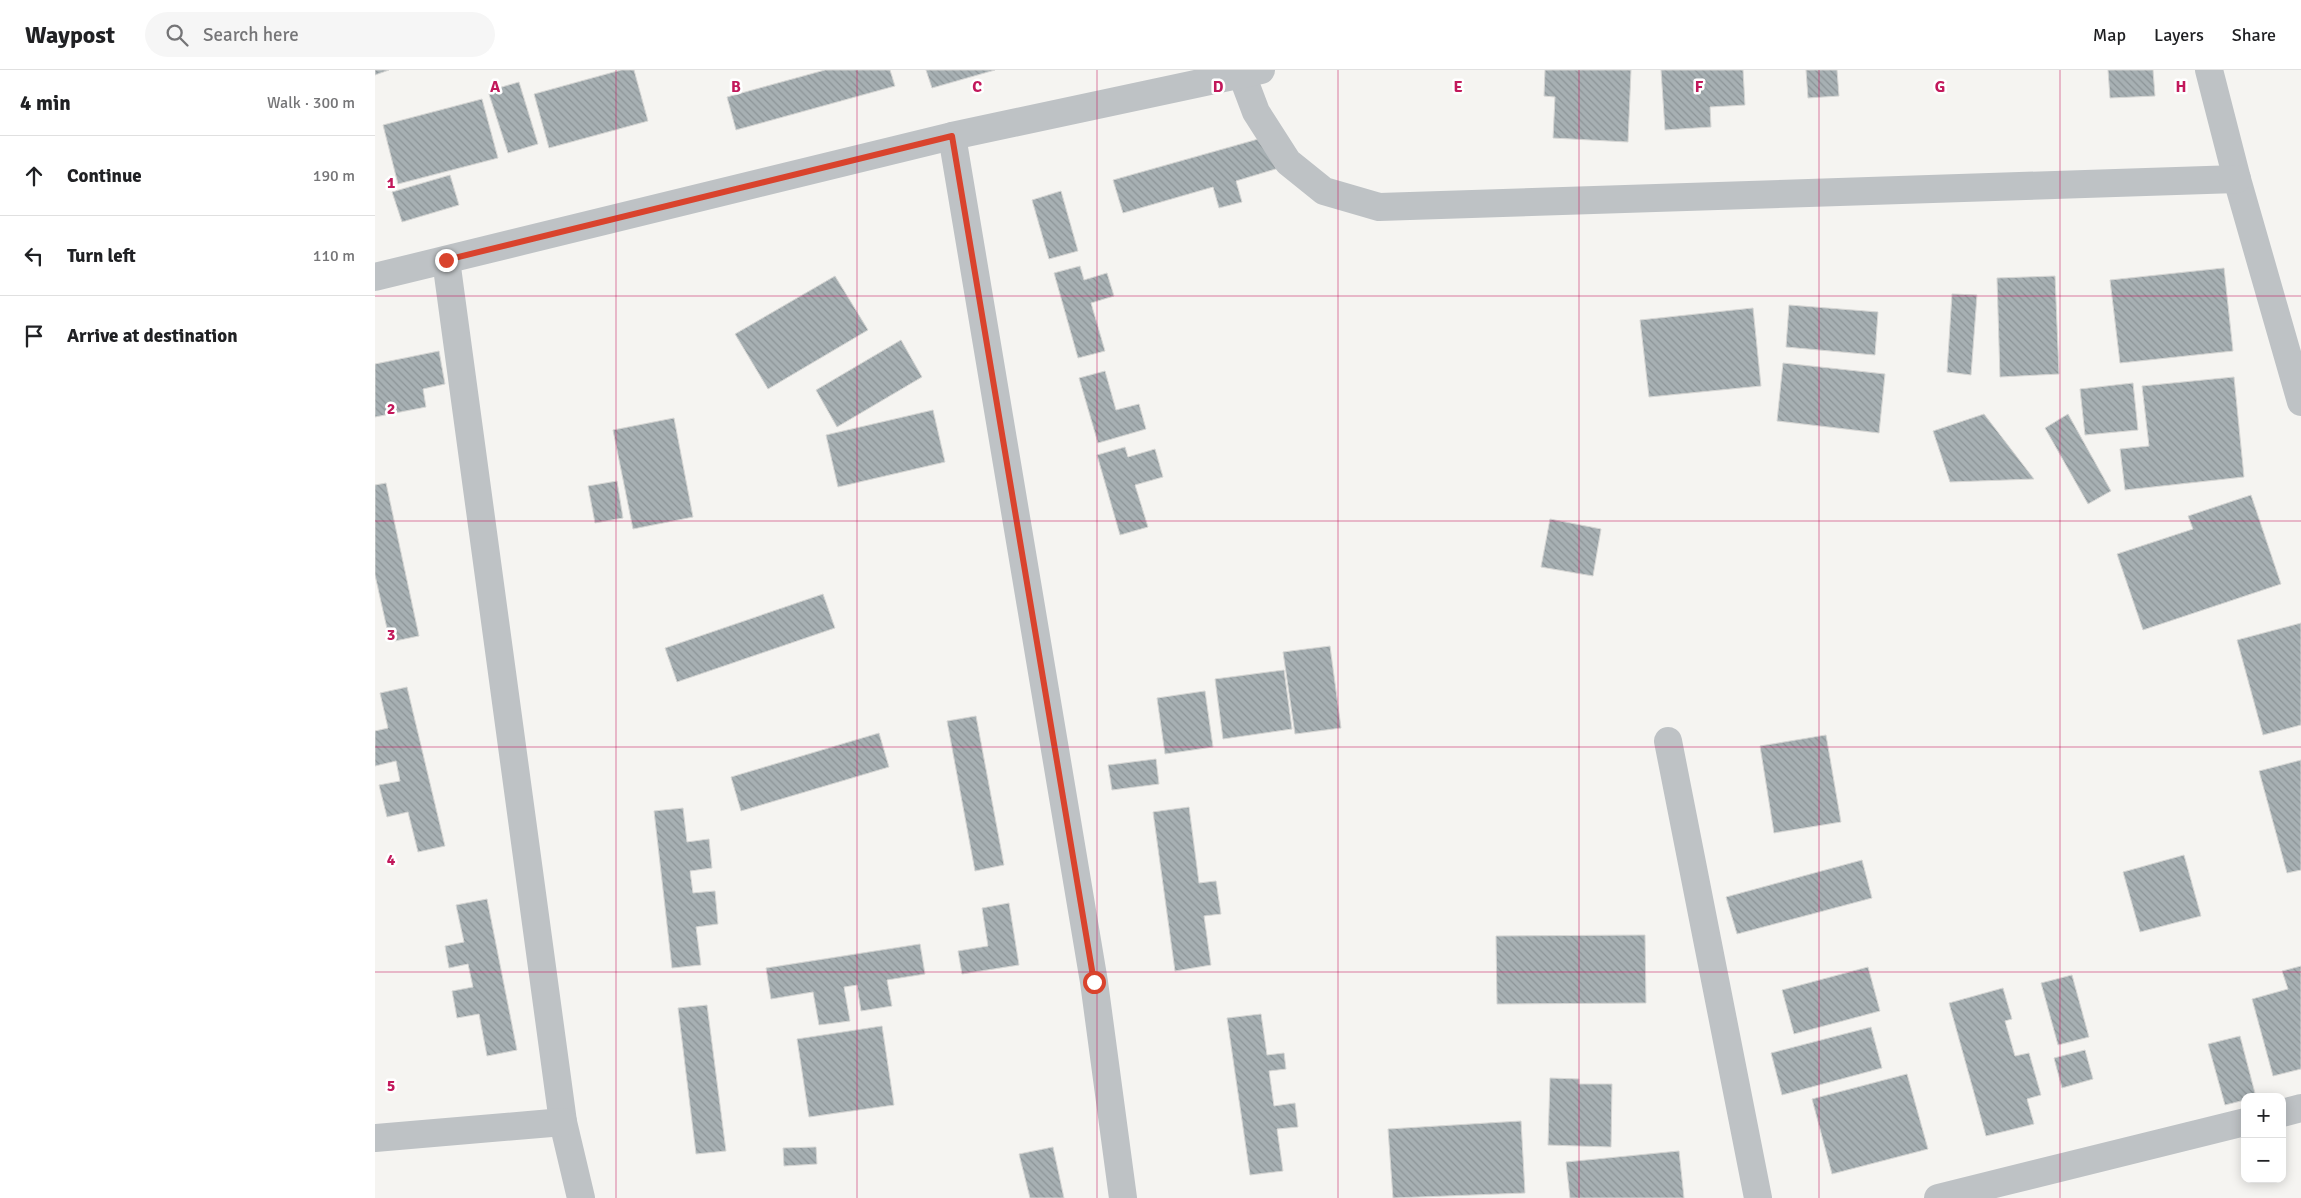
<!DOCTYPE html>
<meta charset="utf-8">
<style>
body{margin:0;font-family:Signika,sans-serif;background:#f6f6f6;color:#202124}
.controls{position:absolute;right:15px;bottom:15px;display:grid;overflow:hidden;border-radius:10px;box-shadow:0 2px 12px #0003}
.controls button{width:45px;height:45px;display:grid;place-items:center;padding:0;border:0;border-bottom:1px solid #e0e0e0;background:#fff;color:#202124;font:25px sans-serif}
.stop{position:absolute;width:15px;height:15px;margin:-11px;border:4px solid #d9432d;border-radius:50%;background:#fff}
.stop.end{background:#d9432d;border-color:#fff;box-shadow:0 1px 5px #0008}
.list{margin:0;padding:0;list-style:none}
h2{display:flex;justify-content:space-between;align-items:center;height:65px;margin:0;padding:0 20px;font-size:21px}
h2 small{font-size:16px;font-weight:400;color:#757577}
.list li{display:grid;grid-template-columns:32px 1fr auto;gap:15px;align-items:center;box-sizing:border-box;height:80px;padding:0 20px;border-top:1px solid #e0e0e0}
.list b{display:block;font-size:19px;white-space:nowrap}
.list em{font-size:16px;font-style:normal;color:#757577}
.icon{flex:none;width:28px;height:28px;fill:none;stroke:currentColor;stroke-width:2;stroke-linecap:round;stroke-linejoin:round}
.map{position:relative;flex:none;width:1926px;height:1128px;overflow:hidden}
header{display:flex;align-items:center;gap:30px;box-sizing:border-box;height:70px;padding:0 25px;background:#fff;border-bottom:1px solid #e0e0e0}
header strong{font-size:24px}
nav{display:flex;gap:28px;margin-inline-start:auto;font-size:18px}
.search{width:350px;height:45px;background:#f6f6f6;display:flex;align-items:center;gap:12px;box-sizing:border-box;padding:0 18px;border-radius:28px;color:#757577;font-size:19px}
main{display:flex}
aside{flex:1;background:#fff}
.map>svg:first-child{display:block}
</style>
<header>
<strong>Waypost</strong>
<div class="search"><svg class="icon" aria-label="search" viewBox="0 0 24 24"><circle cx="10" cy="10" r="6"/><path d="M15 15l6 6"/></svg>Search here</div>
<nav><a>Map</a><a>Layers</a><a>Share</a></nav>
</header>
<main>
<aside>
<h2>4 min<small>Walk · 300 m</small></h2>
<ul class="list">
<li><svg class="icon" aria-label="ahead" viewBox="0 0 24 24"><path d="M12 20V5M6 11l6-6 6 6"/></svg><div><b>Continue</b></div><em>190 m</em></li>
<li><svg class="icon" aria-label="left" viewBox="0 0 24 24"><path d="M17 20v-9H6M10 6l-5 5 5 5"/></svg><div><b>Turn left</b></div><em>110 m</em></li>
<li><svg class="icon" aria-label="arrive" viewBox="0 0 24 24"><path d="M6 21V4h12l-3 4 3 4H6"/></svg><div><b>Arrive at destination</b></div></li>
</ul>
</aside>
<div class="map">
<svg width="1926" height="1128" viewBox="0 0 1926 1128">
<defs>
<pattern id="building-back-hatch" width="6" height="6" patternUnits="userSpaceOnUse" patternTransform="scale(1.25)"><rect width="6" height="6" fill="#a7b0b3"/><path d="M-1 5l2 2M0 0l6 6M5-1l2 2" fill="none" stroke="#8c9497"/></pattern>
</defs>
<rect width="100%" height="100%" fill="#f5f4f1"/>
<g fill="url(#building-back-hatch)" stroke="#d6d6d4">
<polygon points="0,0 14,0 0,5"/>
<polygon points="246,0 259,0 273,51 174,78 159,24"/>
<polygon points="450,0 515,0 520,16 361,60 352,27"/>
<polygon points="551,0 620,0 557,18"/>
<polygon points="1170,0 1256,0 1253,72 1178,68 1180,27 1169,26"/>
<polygon points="1286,0 1368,0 1370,35 1335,37 1336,57 1290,60"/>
<polygon points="1431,0 1462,0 1464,26 1433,28"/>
<polygon points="1733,0 1778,0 1780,26 1735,28"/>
<polygon points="144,12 163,74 133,83 113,21"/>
<polygon points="107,29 123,88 23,114 8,55"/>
<polygon points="894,66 904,98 861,111 867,132 844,138 838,117 748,143 738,110"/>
<polygon points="75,105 84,135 27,152 17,122"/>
<polygon points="686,121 703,181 674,189 657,130"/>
<polygon points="705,196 709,210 732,203 739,226 716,233 730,281 703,288 679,203"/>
<polygon points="1849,198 1858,281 1745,293 1735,210"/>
<polygon points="460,206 493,260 393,319 360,264"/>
<polygon points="1680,206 1684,304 1625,307 1622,208"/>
<polygon points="1577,224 1602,225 1596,305 1572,302"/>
<polygon points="1414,235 1503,242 1500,285 1411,277"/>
<polygon points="1378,238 1386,316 1274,327 1265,250"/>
<polygon points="526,270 547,307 462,357 441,320"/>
<polygon points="64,281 70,314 48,319 51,337 0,347 0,294"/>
<polygon points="1408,293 1510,304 1504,363 1402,351"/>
<polygon points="730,301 741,340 764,334 771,359 723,373 704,308"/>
<polygon points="1859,307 1869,407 1750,420 1745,379 1774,376 1767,316"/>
<polygon points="1758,313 1763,360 1710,365 1705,319"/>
<polygon points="558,340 570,392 463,417 451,365"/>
<polygon points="1609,344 1659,409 1575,412 1558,361"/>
<polygon points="1693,344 1736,421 1713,434 1670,358"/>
<polygon points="299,348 318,447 258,459 238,360"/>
<polygon points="750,377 753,387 780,379 788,407 760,415 773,457 745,465 722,385"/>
<polygon points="242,411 248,448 220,453 213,416"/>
<polygon points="11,413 44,566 15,572 0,505 0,415"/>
<polygon points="1876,425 1906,514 1768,560 1742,484 1818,459 1813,446"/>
<polygon points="1175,449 1226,459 1218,506 1166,497"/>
<polygon points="448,524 460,558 302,612 290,578"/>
<polygon points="1926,553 1926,655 1888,665 1862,570"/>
<polygon points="955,576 966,658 920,664 908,582"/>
<polygon points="909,600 917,659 848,669 840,609"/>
<polygon points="32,617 70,776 43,782 33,742 12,747 4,715 25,711 21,691 0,696 0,661 13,658 5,623"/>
<polygon points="830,621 838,677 790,684 782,628"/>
<polygon points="601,646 629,795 600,801 572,651"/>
<polygon points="504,663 514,697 366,741 356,707"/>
<polygon points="1451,665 1466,752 1399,763 1385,676"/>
<polygon points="781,689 784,714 737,720 733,695"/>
<polygon points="1926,690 1926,800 1912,803 1884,701"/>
<polygon points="814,737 824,813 841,811 846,844 829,846 836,895 800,901 778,742"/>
<polygon points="308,738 312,772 334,769 337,798 315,801 318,823 340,821 343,854 321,857 326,895 297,898 279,741"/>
<polygon points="1809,785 1826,846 1765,862 1748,802"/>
<polygon points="1487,790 1497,828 1362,864 1351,827"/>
<polygon points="112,829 142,980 112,986 104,944 82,948 77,921 98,917 93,894 74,898 70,876 89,872 81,835"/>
<polygon points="634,833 644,895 587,904 583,881 613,876 607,838"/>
<polygon points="1270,865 1271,933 1122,934 1121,866"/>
<polygon points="545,874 550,904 512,910 517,936 486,941 482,915 469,917 475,951 444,955 438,922 396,929 391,898"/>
<polygon points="1926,896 1926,999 1898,1006 1877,929 1913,919 1907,901"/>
<polygon points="1493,897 1505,941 1419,964 1407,920"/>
<polygon points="1697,905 1714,967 1683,975 1666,913"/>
<polygon points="1628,918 1637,949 1630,951 1640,986 1654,983 1666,1025 1652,1029 1659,1054 1611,1066 1574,933"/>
<polygon points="332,935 351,1081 321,1084 303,938"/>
<polygon points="886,944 892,985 909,983 911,999 894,1001 899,1036 920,1033 923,1057 902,1059 908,1101 875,1105 852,948"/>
<polygon points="507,956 519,1035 434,1047 422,969"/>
<polygon points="1496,957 1507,998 1407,1025 1396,983"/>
<polygon points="1865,966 1881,1027 1870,1027 1870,1030 1850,1035 1833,974"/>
<polygon points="1710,980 1718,1009 1687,1018 1679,988"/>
<polygon points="1532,1004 1553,1079 1457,1104 1437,1029"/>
<polygon points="1175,1008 1204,1009 1204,1014 1237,1014 1236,1077 1173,1075"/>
<polygon points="1146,1051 1150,1123 1018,1128 1013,1059"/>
<polygon points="441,1077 442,1094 409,1096 408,1078"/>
<polygon points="678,1077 689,1128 655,1128 644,1084"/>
<polygon points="1304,1081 1309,1128 1195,1128 1191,1092"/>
</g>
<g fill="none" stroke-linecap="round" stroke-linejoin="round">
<g stroke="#bec2c5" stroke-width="28">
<polyline points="1834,0 1862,109 1926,332"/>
<polyline points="867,5 881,42 913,92 949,121 1004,137 1862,109"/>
<polyline points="577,66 719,912 748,1128"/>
<polyline points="71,190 188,1052 206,1128"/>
<polyline points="0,207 577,66 886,0"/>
<polyline points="1293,671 1383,1128"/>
<polyline points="1907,1043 1926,1038"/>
<polyline points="0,1068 188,1052"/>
<polyline points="1563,1128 1870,1052"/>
</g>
</g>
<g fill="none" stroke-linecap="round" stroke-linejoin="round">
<polyline stroke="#d9432d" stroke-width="6" points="71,190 577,66 719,912"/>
</g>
<path fill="none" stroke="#c2185b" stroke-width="1" stroke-opacity="0.55" d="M241 0V1128M482 0V1128M722 0V1128M963 0V1128M1204 0V1128M1444 0V1128M1685 0V1128M0 226H1926M0 451H1926M0 677H1926M0 902H1926"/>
<g font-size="16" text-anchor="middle" font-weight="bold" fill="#c2185b" stroke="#fff" stroke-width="5" stroke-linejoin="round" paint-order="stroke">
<text x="120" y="22">A</text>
<text x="361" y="22">B</text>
<text x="602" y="22">C</text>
<text x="843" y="22">D</text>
<text x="1083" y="22">E</text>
<text x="1324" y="22">F</text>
<text x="1565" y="22">G</text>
<text x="1806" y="22">H</text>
<text x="16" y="118">1</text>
<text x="16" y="344">2</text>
<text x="16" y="570">3</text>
<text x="16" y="795">4</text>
<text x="16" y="1021">5</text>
</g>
</svg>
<div class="controls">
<button>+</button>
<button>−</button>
</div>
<div class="stop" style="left:719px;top:912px"></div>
<div class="stop end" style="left:71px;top:190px"></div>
</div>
</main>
